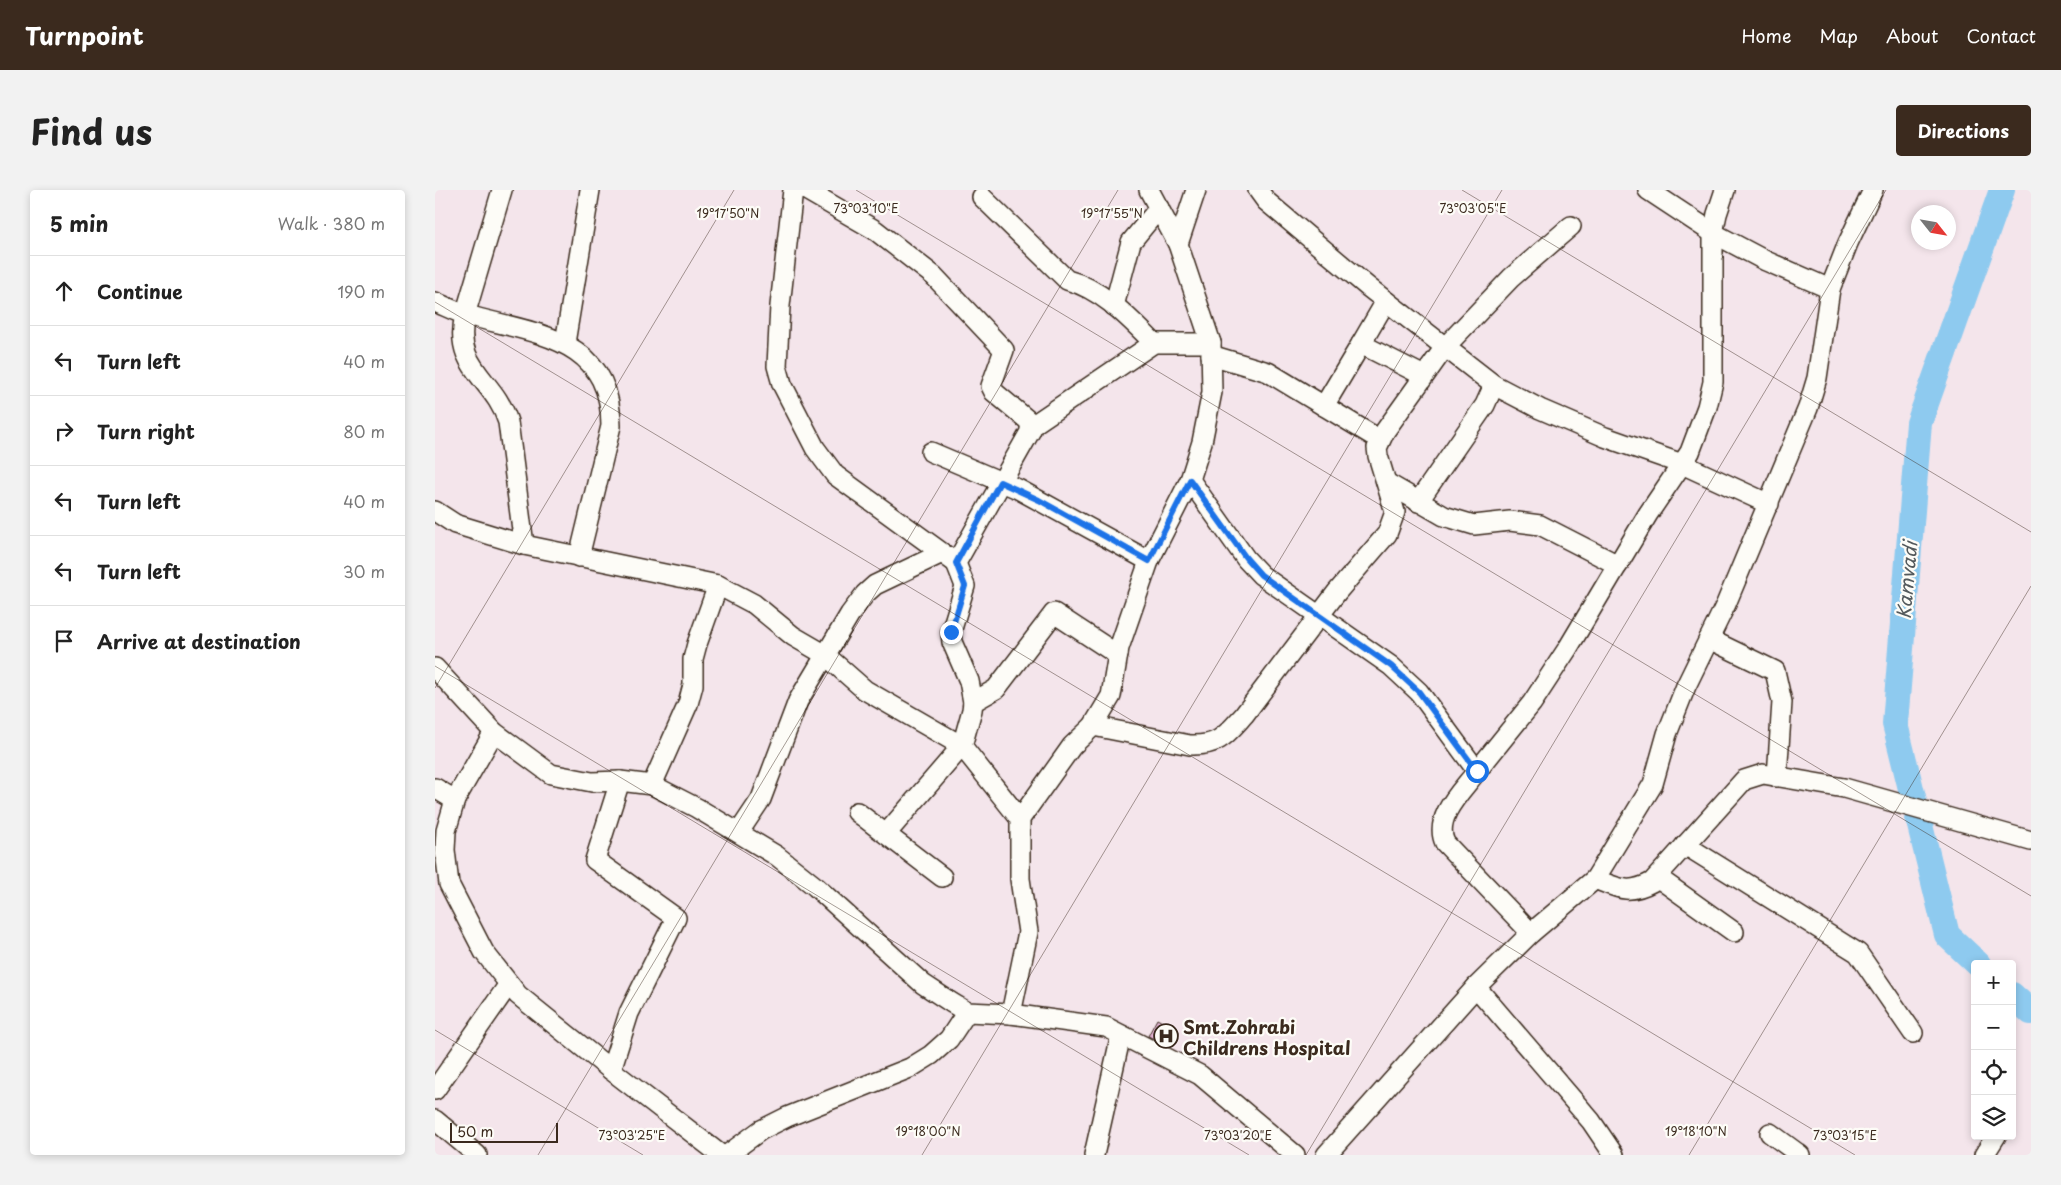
<!DOCTYPE html>
<meta charset="utf-8">
<style>
body{margin:0;font-family:"Playpen Sans",sans-serif;background:#f2f2f2;color:#222}
.controls{position:absolute;right:15px;bottom:15px;display:grid;overflow:hidden;border-radius:5px;box-shadow:0 2px 8px #0003}
.controls button{width:45px;height:45px;display:grid;place-items:center;padding:0;border:0;border-bottom:1px solid #e0e0e0;background:#fff;color:#222;font:25px sans-serif}
.compass{position:absolute;left:1476px;top:15px;width:45px;height:45px;border-radius:50%;background:#fff;box-shadow:0 2px 8px #0003;rotate:121deg}
.scale{position:absolute;left:15px;bottom:12px;width:108px;box-sizing:border-box;padding-left:5px;border:2px solid #3b2a1e;border-top:0;font-size:14px;line-height:18px;white-space:nowrap;color:#3b2a1e;-webkit-text-stroke:4px #fdfcf7;paint-order:stroke}
.stop{position:absolute;width:15px;height:15px;margin:-11px;border:4px solid #1a73e8;border-radius:50%;background:#fff}
.stop.end{background:#1a73e8;border-color:#fff;box-shadow:0 1px 5px #0008}
.list{margin:0;padding:0;list-style:none}
h2{display:flex;justify-content:space-between;align-items:center;height:65px;margin:0;padding:0 20px;font-size:21px}
h2 small{font-size:16px;font-weight:400;color:#767676}
.list li{display:grid;grid-template-columns:32px 1fr auto;gap:15px;align-items:center;box-sizing:border-box;height:70px;padding:0 20px;border-top:1px solid #e0e0e0}
.list b{display:block;font-size:19px;white-space:nowrap}
.list em{font-size:16px;font-style:normal;color:#767676}
.icon{flex:none;width:28px;height:28px;fill:none;stroke:currentColor;stroke-width:2;stroke-linecap:round;stroke-linejoin:round}
.map{position:relative;flex:none;width:1596px;height:965px;overflow:hidden;border-radius:5px}
header{display:flex;align-items:center;gap:30px;box-sizing:border-box;height:70px;padding:0 25px;background:#3b2a1e;color:#fff}
header strong{font-size:24px}
nav{display:flex;gap:28px;margin-inline-start:auto;font-size:18px}
.intro{display:flex;align-items:center;justify-content:space-between;box-sizing:border-box;height:120px;padding:0 30px}
h1{margin:0;font-size:35px}
.button{padding:12px 22px;border-radius:5px;background:#3b2a1e;color:#fff;font-size:18px;font-weight:700}
main{display:flex;gap:30px;padding:0 30px}
aside{flex:1;background:#fff;border-radius:5px;box-shadow:0 2px 8px #0003}
.map>svg:first-child{display:block}
</style>
<header>
<strong>Turnpoint</strong>
<nav><a>Home</a><a>Map</a><a>About</a><a>Contact</a></nav>
</header>
<div class="intro"><h1>Find us</h1><a class="button">Directions</a></div>
<main>
<aside>
<h2>5 min<small>Walk · 380 m</small></h2>
<ul class="list">
<li><svg class="icon" aria-label="ahead" viewBox="0 0 24 24"><path d="M12 20V5M6 11l6-6 6 6"/></svg><div><b>Continue</b></div><em>190 m</em></li>
<li><svg class="icon" aria-label="left" viewBox="0 0 24 24"><path d="M17 20v-9H6M10 6l-5 5 5 5"/></svg><div><b>Turn left</b></div><em>40 m</em></li>
<li><svg class="icon" aria-label="right" viewBox="0 0 24 24"><path d="M7 20v-9h11M14 6l5 5-5 5"/></svg><div><b>Turn right</b></div><em>80 m</em></li>
<li><svg class="icon" aria-label="left" viewBox="0 0 24 24"><path d="M17 20v-9H6M10 6l-5 5 5 5"/></svg><div><b>Turn left</b></div><em>40 m</em></li>
<li><svg class="icon" aria-label="left" viewBox="0 0 24 24"><path d="M17 20v-9H6M10 6l-5 5 5 5"/></svg><div><b>Turn left</b></div><em>30 m</em></li>
<li><svg class="icon" aria-label="arrive" viewBox="0 0 24 24"><path d="M6 21V4h12l-3 4 3 4H6"/></svg><div><b>Arrive at destination</b></div></li>
</ul>
</aside>
<div class="map">
<svg width="1596" height="965" viewBox="0 0 1596 965">
<rect width="100%" height="100%" fill="#f4e5eb"/>
<filter id="ink" filterUnits="userSpaceOnUse"><feTurbulence type="fractalNoise" baseFrequency=".02" numOctaves="2"/><feDisplacementMap in="SourceGraphic" scale="10" xChannelSelector="R" yChannelSelector="G"/><feConvolveMatrix kernelMatrix="1 2 1 2 8 2 1 2 1" color-interpolation-filters="sRGB"/></filter>
<g filter="url(#ink)">
<g fill="none" stroke-linecap="round" stroke-linejoin="round">
<g stroke="#8ecaef" stroke-width="26">
<polyline points="1543,774 1512,745 1460,534 1484,233 1567,0"/>
<polyline points="1577,805 1596,822"/>
</g>
</g>
<polygon fill="#dfafd0" stroke="#3b2a1e" points="722,829 744,841 735,857 713,846"/>
<g fill="none" stroke-linecap="round" stroke-linejoin="round">
<g stroke="#3b2a1e" stroke-width="22">
<g id="minor">
<path d="M67 0 30 125C17 178 60 189 73 232L89 355"/>
<polyline points="358,0 345,116 342,176 347,194 380,258 400,285 521,373"/>
<polyline points="371,0 440,40 499,86 569,160 556,196 559,202 595,232 596,240 521,373 530,396 516,442 517,452 534,491 538,512 537,520 527,556 451,644"/>
<polyline points="714,0 743,54 776,153 777,202 767,252 755,290 714,371 684,458 676,506 658,536 637,556 585,629 585,689 593,742 576,824 671,837 765,885 860,965"/>
<polyline points="823,0 831,11 933,97 1059,195 1105,219 1170,247 1247,274 1334,314"/>
<polyline points="1213,0 1278,43 1331,71 1395,99"/>
<path d="M547 7 632 90C667 99 694 128 719 153"/>
<polyline points="743,54 761,0"/>
<path d="M0 112C10 116 21 122 32 125 98 144 176 146 176 236L144 367"/>
<polyline points="679,116 696,52 724,18"/>
<polyline points="130,153 155,0"/>
<polyline points="926,154 951,111"/>
<polyline points="776,165 833,182 945,250"/>
<polyline points="889,216 926,154 989,186"/>
<polyline points="595,237 719,153 776,153"/>
<polyline points="496,262 583,299 714,371"/>
<polyline points="755,290 811,369 826,385 956,476 984,502 1042,581 1097,513 1133,458 1213,324 1255,262 1272,217 1278,192 1278,43 1282,24 1290,0"/>
<polyline points="952,293 1009,326 1039,335 1075,331 1105,335 1183,375"/>
<polyline points="983,312 1050,215 1059,195"/>
<polyline points="0,321 20,334 89,355 283,395 319,414 358,446 389,464 430,500 527,556 585,629"/>
<polyline points="1274,449 1340,481 1347,512 1342,587"/>
<polyline points="0,478 59,542 116,584 157,592 185,591 217,595 262,618 342,666 381,697 488,794 517,813 532,822 576,824"/>
<polyline points="538,512 561,499 619,423 683,465"/>
<path d="M658 536 755 555C784 556 791 545 809 525L902 402 952 344 960 322 943 266 942 258 950 241 1010 157 1076 88 1136 36"/>
<polyline points="59,542 20,610 11,641 10,660 14,694 49,762 83,805 176,880 286,965"/>
<path d="M1042 581C1027 601 998 627 1010 653L1096 743"/>
<polyline points="217,595 253,514 258,495 258,469 262,454 283,395"/>
<polyline points="0,598 20,610"/>
<polyline points="422,622 507,687"/>
<polyline points="304,642 326,609 363,511 415,424 430,404 440,395 507,363"/>
<polyline points="1250,655 1423,763 1478,843"/>
<polyline points="1222,687 1299,742"/>
<polyline points="1160,689 1218,594 1232,544 1251,496 1291,414 1373,218 1382,188 1395,99 1413,53 1438,0"/>
<polyline points="1041,797 1156,931 1179,965"/>
<polyline points="176,880 194,823 241,728 160,670 185,591"/>
<polyline points="0,900 74,794"/>
<polyline points="0,930 42,965"/>
<polyline points="1335,943 1365,965"/>
<polyline points="292,965 326,940 352,927 475,878 496,865 514,849 532,822"/>
<polyline points="659,965 686,845"/>
<path d="M891 965 1041 797 1096 743 1160 689C1183 698 1193 705 1217 692L1309 590 1328 584 1409 598 1596 651"/>
<polyline points="1549,965 1561,946"/>
</g>
</g>
<use href="#minor" stroke="#fdfcf7" stroke-width="19"/>
</g>
</g>
<g fill="none" stroke-linecap="round" stroke-linejoin="round" filter="url(#ink)">
<polyline stroke="#1a73e8" stroke-width="6" points="516,442 530,396 521,373 565,292 604,310 714,371 755,290 811,368 826,385 956,476 984,502 1042,581"/>
</g>
<path fill="none" stroke="#3b2a1e" stroke-width="1" stroke-opacity="0.45" d="M421 0 1596 706M1027 0 1596 342M0 112 1420 965M0 476 814 965M0 498 299 0M0 840 208 965M103 965 683 0M487 965 1067 0M871 965 1451 0M1254 965 1596 396"/>
<defs>
<g id="hospital-ring" transform="scale(1.25)"><circle r="9.5" fill="#fdfcf7" stroke="#3b2a1e" stroke-width="1.5"/><path d="M-5-5h3v3.5h4V-5h3V5h-3V1.5h-4V5h-3Z" fill="#3b2a1e"/></g>
</defs>
<g fill-rule="evenodd">
<use href="#hospital-ring" x="731" y="846"/>
</g>
<g text-anchor="middle" dominant-baseline="central" stroke-width="4.5" stroke-linejoin="round" paint-order="stroke">
<g font-size="18" font-weight="bold" fill="#3b2a1e" stroke="#fdfcf7" text-anchor="start">
<text x="748" y="836">Smt.Zohrabi<tspan x="748" dy="21">Childrens Hospital</tspan></text>
</g>
<g font-size="19" font-style="italic" fill="#545a5d" stroke="#fdfcf7">
<text transform="translate(1471 390) rotate(-85)">Kamvadi</text>
</g>
</g>
<g font-size="12" text-anchor="middle" fill="#3b2a1e" stroke="#fdfcf7" stroke-width="4.5" stroke-linejoin="round" paint-order="stroke">
<text x="431" y="23">73°03'10"E</text>
<text x="1038" y="23">73°03'05"E</text>
<text x="293" y="28">19°17'50"N</text>
<text x="677" y="28">19°17'55"N</text>
<text x="493" y="946">19°18'00"N</text>
<text x="1261" y="946">19°18'10"N</text>
<text x="197" y="950">73°03'25"E</text>
<text x="803" y="950">73°03'20"E</text>
<text x="1410" y="950">73°03'15"E</text>
</g>
</svg>
<div class="controls">
<button>+</button>
<button>−</button>
<button><svg class="icon" aria-label="locate" viewBox="0 0 24 24"><circle cx="12" cy="12" r="6"/><path d="M12 2v4M12 18v4M2 12h4M18 12h4"/></svg></button>
<button><svg class="icon" aria-label="layers" viewBox="0 0 24 24"><path d="M12 4l9 5-9 5-9-5zM3 14l9 5 9-5"/></svg></button>
</div>
<svg class="compass" viewBox="-18 -18 36 36"><path d="M0-13l5 13h-10z" fill="#e53935"/><path d="M0 13l5-13h-10z" fill="#767676"/></svg>
<div class="scale">50 m</div>
<div class="stop" style="left:1042px;top:581px"></div>
<div class="stop end" style="left:516px;top:442px"></div>
</div>
</main>
